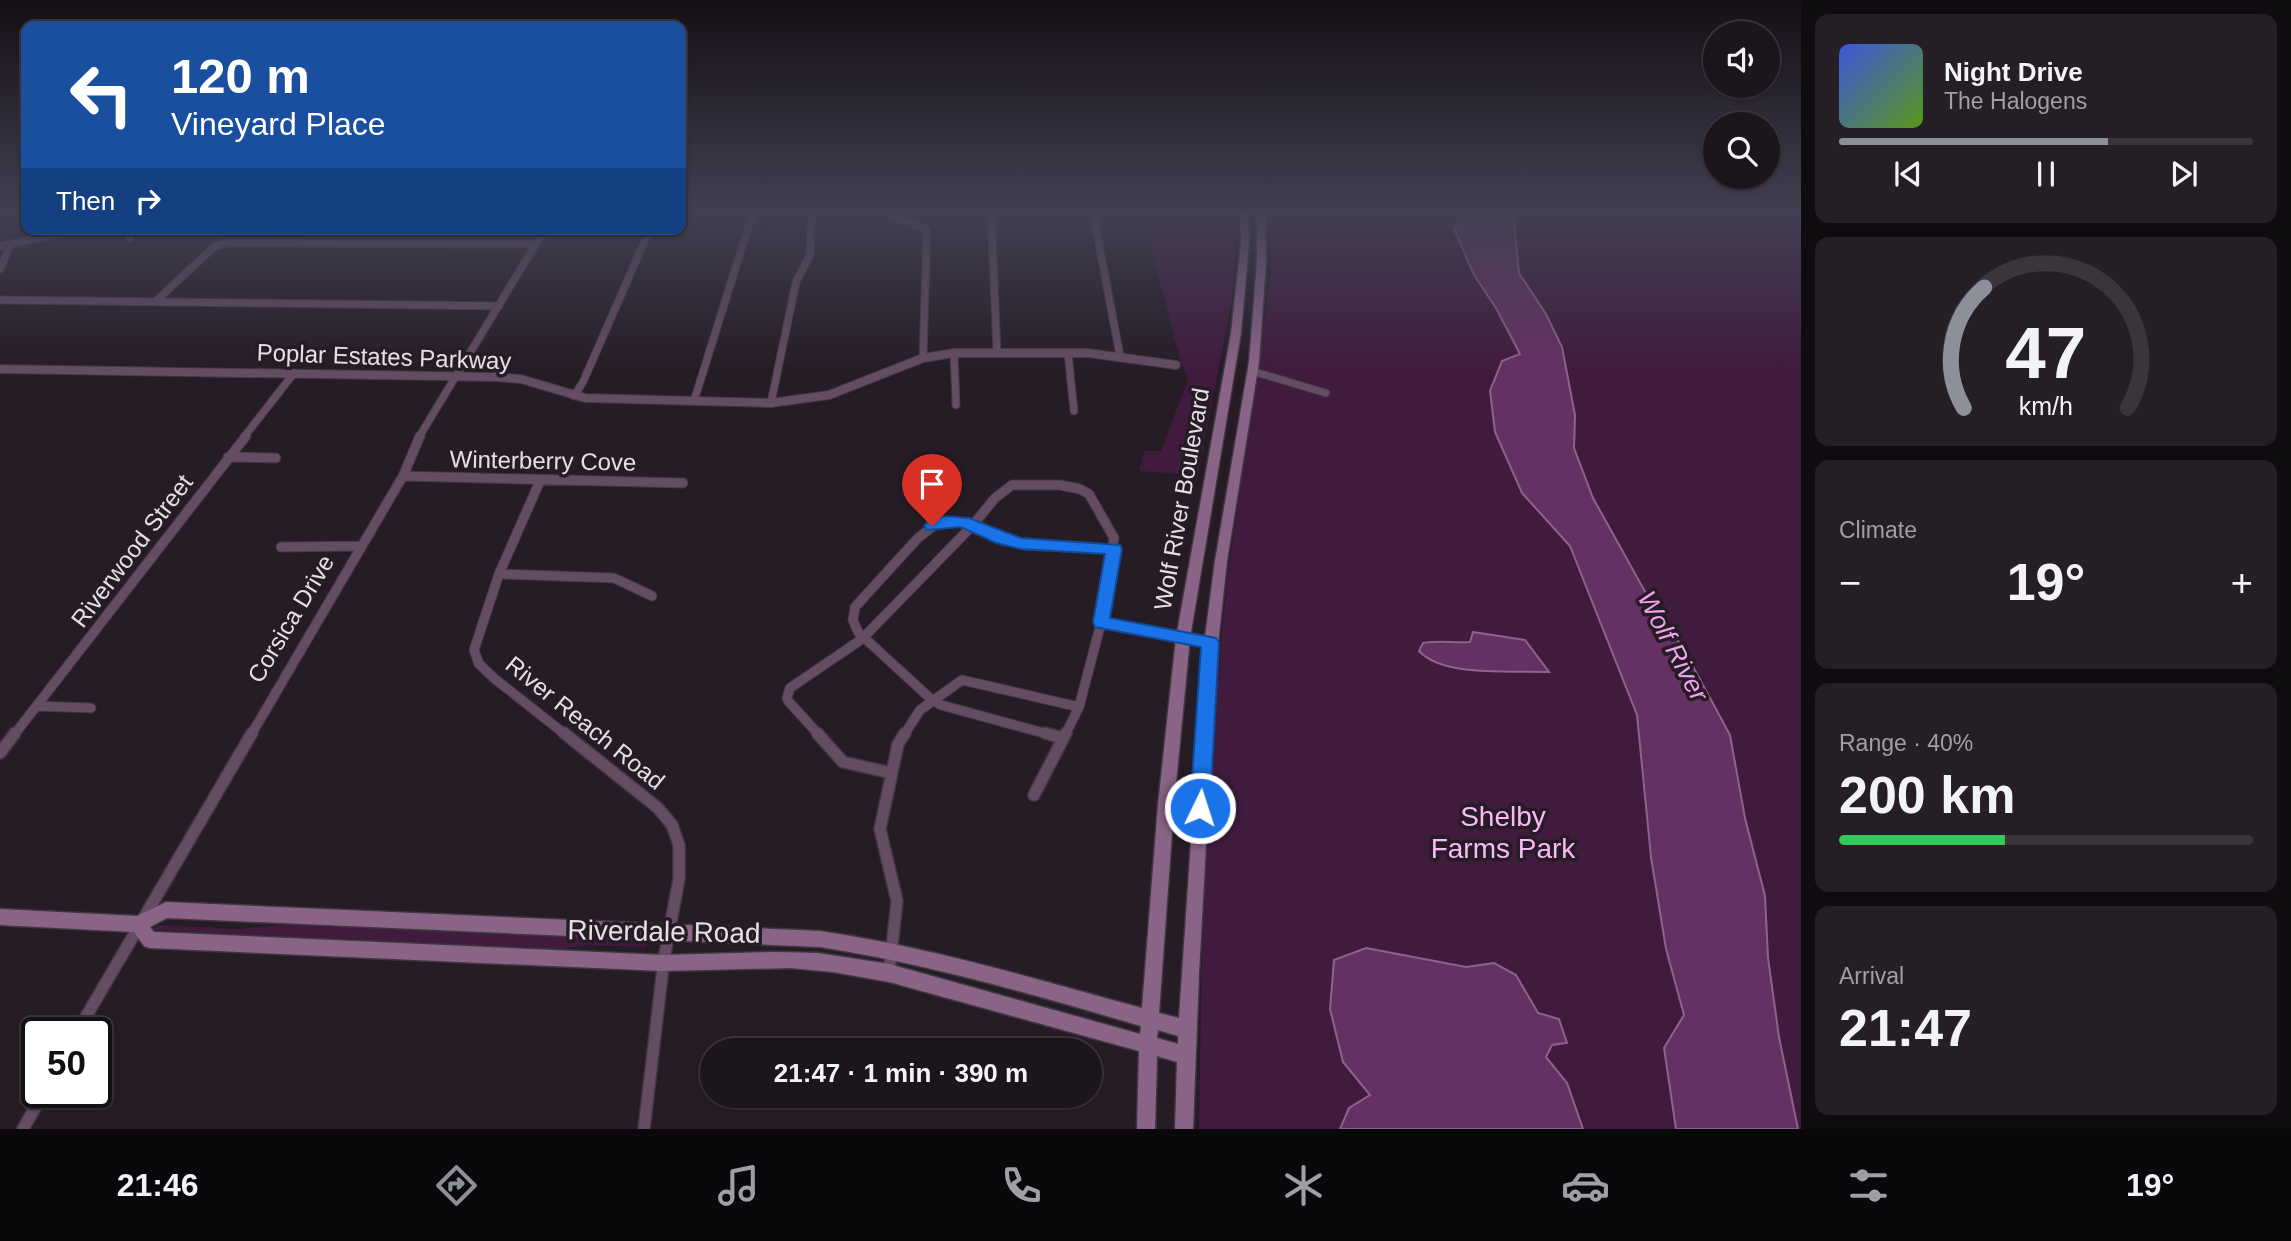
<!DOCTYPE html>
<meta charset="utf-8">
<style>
body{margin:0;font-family:Arial,sans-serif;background:#251e25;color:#f1f3f6;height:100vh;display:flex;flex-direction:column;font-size:26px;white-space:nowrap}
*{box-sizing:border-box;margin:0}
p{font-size:23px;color:#a09fa3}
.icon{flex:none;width:38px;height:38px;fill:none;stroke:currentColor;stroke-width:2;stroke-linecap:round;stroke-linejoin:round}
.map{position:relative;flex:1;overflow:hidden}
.sheet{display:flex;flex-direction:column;gap:14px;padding:14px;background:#0f0c0f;width:490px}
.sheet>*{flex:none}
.top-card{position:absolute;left:21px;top:21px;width:665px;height:214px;border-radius:14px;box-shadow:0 2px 5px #0004,0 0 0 2px #3a343b;background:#1a4fa0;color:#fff;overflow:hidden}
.tools{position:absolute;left:1703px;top:21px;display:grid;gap:14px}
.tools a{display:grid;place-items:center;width:77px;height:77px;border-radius:50%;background:#1c151c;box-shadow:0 2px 5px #0004,0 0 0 2px #3a343b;font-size:35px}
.speed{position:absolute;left:21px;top:1017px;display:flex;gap:14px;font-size:35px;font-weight:700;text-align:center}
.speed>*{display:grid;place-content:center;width:91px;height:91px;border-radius:50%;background:#1c151c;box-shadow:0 2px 5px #0004,0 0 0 2px #3a343b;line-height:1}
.speed .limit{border:4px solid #111;border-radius:10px;background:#fff;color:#111}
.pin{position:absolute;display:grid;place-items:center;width:60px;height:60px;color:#fff;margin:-72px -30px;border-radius:50% 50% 50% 0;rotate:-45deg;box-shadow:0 0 7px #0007}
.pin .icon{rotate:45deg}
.me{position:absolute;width:77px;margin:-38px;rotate:4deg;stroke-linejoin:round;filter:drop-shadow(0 0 5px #0008)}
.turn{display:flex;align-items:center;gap:24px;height:147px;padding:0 35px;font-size:32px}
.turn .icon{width:91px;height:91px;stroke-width:2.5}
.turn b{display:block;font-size:49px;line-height:60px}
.then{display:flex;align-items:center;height:66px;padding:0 35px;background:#0003;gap:14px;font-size:26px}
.big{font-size:52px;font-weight:700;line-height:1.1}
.sheet .widget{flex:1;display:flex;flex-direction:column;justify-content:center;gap:10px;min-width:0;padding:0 24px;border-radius:14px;background:#251e25}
.sheet .dial{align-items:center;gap:0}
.dial svg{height:182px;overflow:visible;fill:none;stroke:#3a343b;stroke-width:7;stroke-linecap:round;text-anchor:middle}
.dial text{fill:#f1f3f6;stroke:none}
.song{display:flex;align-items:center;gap:21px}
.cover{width:84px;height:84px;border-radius:10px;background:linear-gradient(135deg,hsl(230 70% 55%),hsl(90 70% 35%))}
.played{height:7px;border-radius:4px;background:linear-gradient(90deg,#8c9099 65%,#3a343b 65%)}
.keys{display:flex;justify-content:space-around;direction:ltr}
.heat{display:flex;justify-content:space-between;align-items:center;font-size:38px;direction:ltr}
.charge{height:10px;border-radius:5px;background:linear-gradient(90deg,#34c759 40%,#3a343b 0)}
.trip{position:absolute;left:700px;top:1038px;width:402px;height:70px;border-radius:35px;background:#1c151c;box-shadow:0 2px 5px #0004,0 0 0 2px #3a343b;font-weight:700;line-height:70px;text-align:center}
.tabs{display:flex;height:112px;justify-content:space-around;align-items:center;background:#0b080b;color:#a09fa3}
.tabs .icon{width:49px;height:49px}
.tabs .selected{color:#8c9099}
.tabs b{font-size:32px;color:#f1f3f6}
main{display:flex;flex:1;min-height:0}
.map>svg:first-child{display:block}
</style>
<main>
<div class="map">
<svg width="1801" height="1129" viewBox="0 0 1801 1129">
<rect width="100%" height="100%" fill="#261c26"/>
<path fill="#401b3e" d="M1142 212H1237L1232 299 1198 475 1139 471 1144 451H1161L1188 380 1181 362Z
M1269 212H1801V1129H1199L1203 887 1210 759 1227 580 1271 274Z
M290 924 647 939 650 942 645 947 588 945 554 950 152 930 158 925 239 929Z"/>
<path fill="#653063" stroke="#8c648a" stroke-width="2" d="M1470 212H1516L1514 220 1519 273 1546 314 1562 347 1575 415 1574 448 1593 498 1658 615 1682 646 1730 735 1745 818 1765 896 1768 958 1779 1037 1798 1129H1676L1664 1048 1684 1015 1666 949 1651 857 1637 715 1570 546 1522 493 1495 432 1490 391 1502 361 1520 354 1496 308 1474 275 1454 229 1463 215Z
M1473 632 1525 640 1549 672C1513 670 1444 678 1419 651L1423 643C1439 640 1453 643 1470 642Z
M1366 948 1466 967 1494 963 1516 975 1538 1013 1559 1019 1567 1043 1552 1045 1546 1057 1567 1083 1583 1129H1340L1349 1108 1370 1095 1343 1062 1330 1009 1334 960Z"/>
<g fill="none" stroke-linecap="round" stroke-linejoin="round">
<g stroke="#413741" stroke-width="9">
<path id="minor-far2" d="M883 212 927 230 923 358
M991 212 997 352
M1093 212 1120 356
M130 229V238
M0 246 82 229
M0 269 10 245
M0 300 499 306
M156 301 215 246 227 243 536 244
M954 353 956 405
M1068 353 1074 411
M1252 371 1326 393
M574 396 583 382 650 229
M694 401 753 212
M771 403 796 282 810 255 811 212
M244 437 294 373
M419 437 545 229"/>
</g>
<g stroke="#413741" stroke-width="11">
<path id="minor-far1" d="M228 457 276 458
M403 476 683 483
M540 481 499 574 474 650 479 664 495 679 566 735
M281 547 361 546
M499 574 614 578 652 596
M1101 623 1210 642
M37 706 91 708
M14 735 246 436
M251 735 403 476 420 436
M819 735 789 702 787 698 790 688 862 639 973 525 995 498 1012 485H1060L1080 489 1089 494 1114 538 1101 623 1079 707 1065 735
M904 735 920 710 962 680 1079 707
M1051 735 941 705 932 700 858 632 853 620 855 607 918 538 935 525 946 522 965 523 1002 539 1024 545 1114 549"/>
</g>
<g stroke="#413741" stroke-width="14">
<path id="minor" d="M564 733 658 808 672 825 679 845V879L664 959 644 1129
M817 733 843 762 891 773
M1045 733 1062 738
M0 753 15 733
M1034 795 1066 733
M889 973 897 901 880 829 898 744 905 733
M77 1032 252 733
M23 1129 44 1092"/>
</g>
<g stroke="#413741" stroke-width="10">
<path id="tertiary" d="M0 369 496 377 521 379 585 398 771 403 829 395 923 358 954 353H1088L1176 365"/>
</g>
<g stroke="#413741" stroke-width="3">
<path id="secondary" d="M1240 212H1248L1249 244 1241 333 1190 638 1174 805 1159 1013 1179 1018 1205 637 1215 561 1249 362 1257 262V212H1265L1266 262 1259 362 1227 561 1216 662 1199 973 1193 1129H1175L1177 1062 1157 1056 1155 1129H1137L1139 1051 889 982 833 972 790 968 663 971 150 948 144 946 134 932 0 925V909L137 916 166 902 820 931C930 947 1035 979 1142 1008L1158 805 1176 638 1231 333 1241 244ZM167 918 820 947C929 964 1035 995 1141 1026L1140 1034 889 964 818 953 776 952 663 955 154 932 150 927ZM1158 1030 1178 1036V1044L1157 1038Z"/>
</g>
<use href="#minor-far2" stroke="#644c62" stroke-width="7"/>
<use href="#minor-far1" stroke="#644c62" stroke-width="9"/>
<use href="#minor" stroke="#644c62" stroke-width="11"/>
<use href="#tertiary" stroke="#644c62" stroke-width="8"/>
<use href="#secondary" fill="#8a6487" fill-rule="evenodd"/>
</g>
<linearGradient id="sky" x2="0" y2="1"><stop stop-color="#150f15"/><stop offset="0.57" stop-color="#414052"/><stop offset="1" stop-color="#414052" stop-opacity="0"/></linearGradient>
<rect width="1801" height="370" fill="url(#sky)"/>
<path fill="#1a73e8" stroke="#114b97" stroke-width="2" d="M944 516 969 518 1021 538 1120 545 1122 549 1110 618 1216 638 1219 642 1210 808 1207 814 1200 817 1193 814 1190 808 1201 647 1095 627 1093 622 1105 554 1021 549 996 543 961 527 927 530 924 526 927 522Z"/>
<g text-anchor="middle" stroke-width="7" stroke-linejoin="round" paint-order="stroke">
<g font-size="24" fill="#e6dfe6" stroke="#261c26">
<text transform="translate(384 357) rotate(2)" y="8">Poplar Estates Parkway</text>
<text transform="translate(543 461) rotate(1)" y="8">Winterberry Cove</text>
<text transform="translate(1182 499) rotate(-80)" y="8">Wolf River Boulevard</text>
<text transform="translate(132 551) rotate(-53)" y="8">Riverwood Street</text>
<text transform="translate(291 619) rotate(-59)" y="8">Corsica Drive</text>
<text transform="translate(585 723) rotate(39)" y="8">River Reach Road</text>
</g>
<g font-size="26" font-style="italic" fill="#f2a2ed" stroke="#261c26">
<text transform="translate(1673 646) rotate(62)" y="9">Wolf River</text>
</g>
<g font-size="28" fill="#fab9f5" stroke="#261c26">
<text x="1503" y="826">Shelby<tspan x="1503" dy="32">Farms Park</tspan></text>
</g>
<g font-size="28" fill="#e6dfe6" stroke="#261c26">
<text transform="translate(664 931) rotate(1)" y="10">Riverdale Road</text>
</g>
</g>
</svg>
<div class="tools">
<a><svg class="icon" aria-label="sound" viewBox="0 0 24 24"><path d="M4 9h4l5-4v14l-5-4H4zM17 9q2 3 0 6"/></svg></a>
<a><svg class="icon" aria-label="search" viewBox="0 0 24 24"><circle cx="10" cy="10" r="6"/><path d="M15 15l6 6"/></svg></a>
</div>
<div class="speed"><div class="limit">50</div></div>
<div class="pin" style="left:932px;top:526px;background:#d93025"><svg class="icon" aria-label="arrive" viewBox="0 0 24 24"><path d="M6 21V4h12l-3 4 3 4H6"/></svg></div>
<svg class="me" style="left:1200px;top:808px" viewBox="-20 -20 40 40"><circle r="17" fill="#1a73e8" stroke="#fff" stroke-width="3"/><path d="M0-11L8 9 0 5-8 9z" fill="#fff"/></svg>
<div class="trip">21:47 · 1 min · 390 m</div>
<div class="top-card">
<div class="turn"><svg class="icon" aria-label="left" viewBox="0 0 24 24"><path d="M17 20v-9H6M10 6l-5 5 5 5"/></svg><div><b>120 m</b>Vineyard Place</div></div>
<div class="then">Then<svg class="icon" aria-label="right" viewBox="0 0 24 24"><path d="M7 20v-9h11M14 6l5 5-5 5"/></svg></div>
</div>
</div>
<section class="sheet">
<div class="widget">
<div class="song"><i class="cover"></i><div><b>Night Drive</b><p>The Halogens</p></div></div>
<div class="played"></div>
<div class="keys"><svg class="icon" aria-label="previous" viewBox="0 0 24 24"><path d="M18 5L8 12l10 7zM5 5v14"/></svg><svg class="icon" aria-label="pause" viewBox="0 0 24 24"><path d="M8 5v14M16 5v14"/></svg><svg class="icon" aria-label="next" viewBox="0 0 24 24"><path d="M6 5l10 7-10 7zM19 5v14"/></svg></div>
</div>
<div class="widget dial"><svg viewBox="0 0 100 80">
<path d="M14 69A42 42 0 1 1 86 69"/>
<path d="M14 69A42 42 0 0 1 23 16" stroke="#8c9099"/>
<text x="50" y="56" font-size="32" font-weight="700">47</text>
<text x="50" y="72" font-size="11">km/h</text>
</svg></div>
<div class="widget"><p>Climate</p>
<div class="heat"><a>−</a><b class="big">19°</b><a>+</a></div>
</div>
<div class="widget"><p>Range · 40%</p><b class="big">200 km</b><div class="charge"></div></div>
<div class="widget"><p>Arrival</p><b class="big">21:47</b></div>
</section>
</main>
<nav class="tabs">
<b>21:46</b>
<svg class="icon selected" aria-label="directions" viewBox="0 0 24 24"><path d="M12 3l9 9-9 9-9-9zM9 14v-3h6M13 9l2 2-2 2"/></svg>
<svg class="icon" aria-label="music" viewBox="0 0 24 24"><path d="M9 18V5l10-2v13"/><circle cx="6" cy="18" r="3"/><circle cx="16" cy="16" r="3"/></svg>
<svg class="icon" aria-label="phone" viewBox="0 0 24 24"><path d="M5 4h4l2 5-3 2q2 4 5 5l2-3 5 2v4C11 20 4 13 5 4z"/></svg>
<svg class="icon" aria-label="climate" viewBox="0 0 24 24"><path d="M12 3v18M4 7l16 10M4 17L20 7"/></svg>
<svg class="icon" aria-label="car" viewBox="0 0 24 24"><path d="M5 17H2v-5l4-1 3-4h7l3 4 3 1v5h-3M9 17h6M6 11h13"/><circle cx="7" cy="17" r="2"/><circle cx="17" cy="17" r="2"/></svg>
<svg class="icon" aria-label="filters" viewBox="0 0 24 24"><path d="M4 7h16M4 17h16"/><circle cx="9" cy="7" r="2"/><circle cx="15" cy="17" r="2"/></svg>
<b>19°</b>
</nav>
